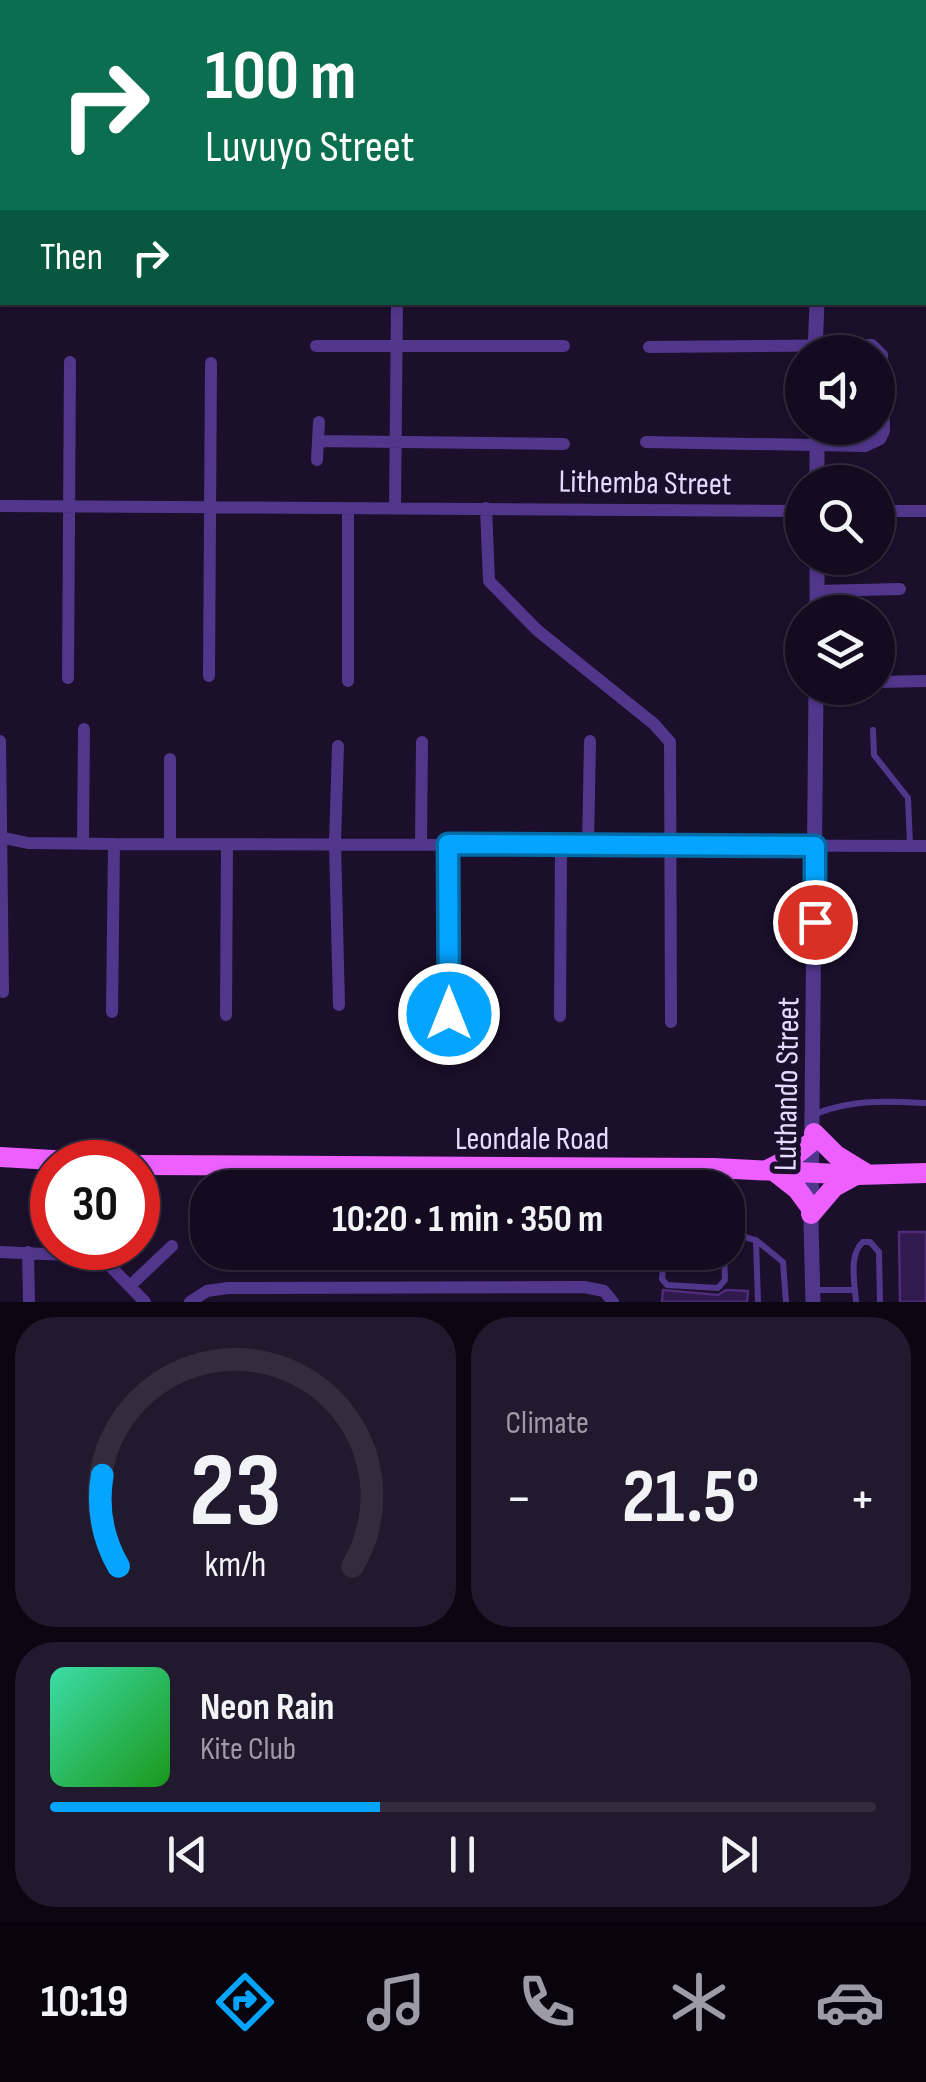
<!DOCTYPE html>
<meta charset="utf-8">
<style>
body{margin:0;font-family:"Sofia Sans Condensed",sans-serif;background:#21192d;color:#f1f3f6;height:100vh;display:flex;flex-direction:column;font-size:38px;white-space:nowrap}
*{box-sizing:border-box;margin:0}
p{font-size:32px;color:#9d9ba5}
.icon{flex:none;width:55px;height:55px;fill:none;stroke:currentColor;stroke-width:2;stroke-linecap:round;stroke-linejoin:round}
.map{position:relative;height:1302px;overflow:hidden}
.sheet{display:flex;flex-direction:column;gap:15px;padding:15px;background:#0b0612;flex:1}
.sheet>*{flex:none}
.hud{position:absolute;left:0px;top:0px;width:928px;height:305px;box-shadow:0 2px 8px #0004,0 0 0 2px #332b3e;background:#0b6e4f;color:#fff;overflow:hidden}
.tools{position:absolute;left:785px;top:335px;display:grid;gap:20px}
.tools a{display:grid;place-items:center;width:110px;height:110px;border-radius:50%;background:#140b20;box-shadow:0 2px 8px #0004,0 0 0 2px #332b3e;font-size:50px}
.speed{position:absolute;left:30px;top:1140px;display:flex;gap:20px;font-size:50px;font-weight:700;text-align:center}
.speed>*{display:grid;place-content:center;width:130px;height:130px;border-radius:50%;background:#140b20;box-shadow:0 2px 8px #0004,0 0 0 2px #332b3e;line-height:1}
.speed .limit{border:15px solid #d22;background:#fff;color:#111}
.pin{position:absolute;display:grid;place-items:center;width:85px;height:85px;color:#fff;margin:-42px;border:5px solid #fff;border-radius:50%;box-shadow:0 2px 10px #0007}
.me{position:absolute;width:110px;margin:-55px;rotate:0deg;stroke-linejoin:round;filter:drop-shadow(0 0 8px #0008)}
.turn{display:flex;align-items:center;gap:35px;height:210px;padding:0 40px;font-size:45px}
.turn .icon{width:130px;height:130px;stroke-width:2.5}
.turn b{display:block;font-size:70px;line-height:85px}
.then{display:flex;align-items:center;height:95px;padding:0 40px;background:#0003;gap:20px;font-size:38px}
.big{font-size:75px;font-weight:700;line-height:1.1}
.sheet .widget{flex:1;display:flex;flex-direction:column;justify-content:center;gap:15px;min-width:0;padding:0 35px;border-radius:40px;background:#21192d}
.sheet .dial{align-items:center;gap:0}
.dial svg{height:260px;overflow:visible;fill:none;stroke:#332b3e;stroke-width:7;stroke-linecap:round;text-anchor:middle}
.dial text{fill:#f1f3f6;stroke:none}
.song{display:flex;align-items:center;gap:30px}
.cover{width:120px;height:120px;border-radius:15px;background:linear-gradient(135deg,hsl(160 70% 55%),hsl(120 70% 35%))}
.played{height:10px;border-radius:5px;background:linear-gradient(90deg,#05a5ff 40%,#332b3e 40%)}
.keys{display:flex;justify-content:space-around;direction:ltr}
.heat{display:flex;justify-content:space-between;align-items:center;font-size:55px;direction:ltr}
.sheet .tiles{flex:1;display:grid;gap:15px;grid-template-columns:1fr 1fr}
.widget:last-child{grid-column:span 2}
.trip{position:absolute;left:190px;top:1170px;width:555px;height:100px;border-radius:40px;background:#140b20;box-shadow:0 2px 8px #0004,0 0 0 2px #332b3e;font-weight:700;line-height:100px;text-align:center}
.tabs{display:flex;height:160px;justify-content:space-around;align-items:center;background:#08040d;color:#9d9ba5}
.tabs .icon{width:70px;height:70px}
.tabs .current{color:#05a5ff}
.tabs b{font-size:45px;color:#f1f3f6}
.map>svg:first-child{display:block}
</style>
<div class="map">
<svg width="926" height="1302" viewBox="0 0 926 1302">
<rect width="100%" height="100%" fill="#1b0f2b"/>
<path fill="#311a4d" stroke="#4f2b7a" stroke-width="2.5" d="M899 1232H926V1302H900Z
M663 1290 718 1295 726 1290 748 1291 747 1302H662Z"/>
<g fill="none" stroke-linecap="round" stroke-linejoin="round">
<path stroke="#51378c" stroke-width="6" d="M873 730 874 755 908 798 910 845
M815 1114C852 1099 886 1101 926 1103
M728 1232 755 1240
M664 1252 662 1279 667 1285 718 1288 725 1280 724 1252
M812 1290H855
M758 1302 756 1240 783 1262 786 1302
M856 1302C855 1283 848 1255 863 1242H870L879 1252 880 1302"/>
<path stroke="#51378c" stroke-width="12" d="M562 0 569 2
M398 2V0
M923 2V0
M925 56 926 58
M0 76H2
M0 277H2
M316 346H564
M318 441 564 444
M646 442 865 446 880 439 884 431 882 355 872 345 649 347
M317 460 319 422
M0 506 802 511
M395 508 397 302
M486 508 489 581 537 630 654 724 670 742 671 1022
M878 511H926
M817 591 900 589
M209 676 211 363
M68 678 70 362
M348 681V509
M878 682 926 681
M0 741 3 992
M338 746 335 843 339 1005
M0 837 28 843 114 844 926 846
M83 843 84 729
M170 844V759
M421 844 422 742
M448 844 449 1014
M588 845 590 741
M112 1012 114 844
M226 1015 227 845
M560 1016 561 846
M0 1252 90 1256 109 1265 145 1302
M28 1252 29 1302
M130 1286 172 1246
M190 1302 207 1291 228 1288 584 1287 604 1291 613 1302"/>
<path stroke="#51378c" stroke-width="15" d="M818 0V2
M815 352 817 302
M817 428V482
M817 612V558
M813 1302 811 1223 816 688"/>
<path stroke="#ed60ff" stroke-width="20" d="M814 1133 836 1155 867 1174
M0 1157 88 1162
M138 1165 714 1168 858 1175 926 1173
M769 1169 793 1157 814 1140
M774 1171 797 1189 811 1208
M811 1214 834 1187 856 1175"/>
</g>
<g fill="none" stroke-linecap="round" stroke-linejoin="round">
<g stroke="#036ba6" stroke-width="25">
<path id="route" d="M449 1014 448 844 815 846V922"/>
</g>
<use href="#route" stroke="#05a5ff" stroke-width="18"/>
</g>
<g text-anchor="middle" stroke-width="10" stroke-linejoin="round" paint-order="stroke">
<g font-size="32" fill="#e7d9ff" stroke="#1b0f2b">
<text transform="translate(645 482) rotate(1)" y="11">Lithemba Street</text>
<text transform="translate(786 1084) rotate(-89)" y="11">Luthando Street</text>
<text x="532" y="1149">Leondale Road</text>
</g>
</g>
</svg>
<div class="tools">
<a><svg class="icon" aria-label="sound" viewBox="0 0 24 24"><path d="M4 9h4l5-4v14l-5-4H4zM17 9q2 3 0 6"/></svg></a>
<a><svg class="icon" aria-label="search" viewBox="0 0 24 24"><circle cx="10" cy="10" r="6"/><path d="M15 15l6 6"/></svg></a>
<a><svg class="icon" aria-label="layers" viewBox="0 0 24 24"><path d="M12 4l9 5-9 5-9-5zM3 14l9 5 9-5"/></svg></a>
</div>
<div class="speed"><div class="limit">30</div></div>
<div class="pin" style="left:815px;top:922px;background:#d93025"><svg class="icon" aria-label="arrive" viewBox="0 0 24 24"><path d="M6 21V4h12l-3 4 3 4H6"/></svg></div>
<svg class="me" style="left:449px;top:1014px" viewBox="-20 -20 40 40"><circle r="17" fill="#05a5ff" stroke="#fff" stroke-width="3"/><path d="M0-11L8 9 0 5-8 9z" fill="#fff"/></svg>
<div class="trip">10:20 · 1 min · 350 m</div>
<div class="hud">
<div class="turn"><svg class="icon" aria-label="right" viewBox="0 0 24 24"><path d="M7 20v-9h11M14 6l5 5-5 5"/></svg><div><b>100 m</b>Luvuyo Street</div></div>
<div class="then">Then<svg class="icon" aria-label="right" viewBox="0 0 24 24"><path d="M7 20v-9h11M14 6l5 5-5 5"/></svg></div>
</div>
</div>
<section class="sheet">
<div class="tiles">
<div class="widget dial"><svg viewBox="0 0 100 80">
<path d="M14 69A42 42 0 1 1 86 69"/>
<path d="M14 69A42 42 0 0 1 9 41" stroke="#05a5ff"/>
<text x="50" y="56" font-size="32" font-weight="700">23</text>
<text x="50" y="72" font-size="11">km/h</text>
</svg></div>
<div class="widget"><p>Climate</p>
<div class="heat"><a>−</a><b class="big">21.5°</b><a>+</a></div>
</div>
<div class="widget">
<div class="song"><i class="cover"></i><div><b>Neon Rain</b><p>Kite Club</p></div></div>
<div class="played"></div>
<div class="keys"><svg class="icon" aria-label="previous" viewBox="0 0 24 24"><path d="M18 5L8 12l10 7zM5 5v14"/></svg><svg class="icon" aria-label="pause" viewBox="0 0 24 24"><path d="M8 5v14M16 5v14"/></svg><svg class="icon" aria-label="next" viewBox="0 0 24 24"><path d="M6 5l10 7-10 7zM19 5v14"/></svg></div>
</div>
</div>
</section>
<nav class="tabs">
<b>10:19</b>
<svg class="icon current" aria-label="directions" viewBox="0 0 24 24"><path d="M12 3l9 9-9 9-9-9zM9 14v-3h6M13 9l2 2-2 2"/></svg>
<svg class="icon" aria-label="music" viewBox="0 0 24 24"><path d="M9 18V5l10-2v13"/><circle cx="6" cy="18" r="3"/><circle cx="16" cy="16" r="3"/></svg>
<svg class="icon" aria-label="phone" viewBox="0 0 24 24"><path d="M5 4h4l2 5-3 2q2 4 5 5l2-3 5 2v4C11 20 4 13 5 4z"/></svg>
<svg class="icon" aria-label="climate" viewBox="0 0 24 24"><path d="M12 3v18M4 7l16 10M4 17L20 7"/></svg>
<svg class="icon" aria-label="car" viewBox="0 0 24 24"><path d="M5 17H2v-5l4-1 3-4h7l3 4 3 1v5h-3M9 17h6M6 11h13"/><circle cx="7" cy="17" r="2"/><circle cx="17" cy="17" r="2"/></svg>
</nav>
